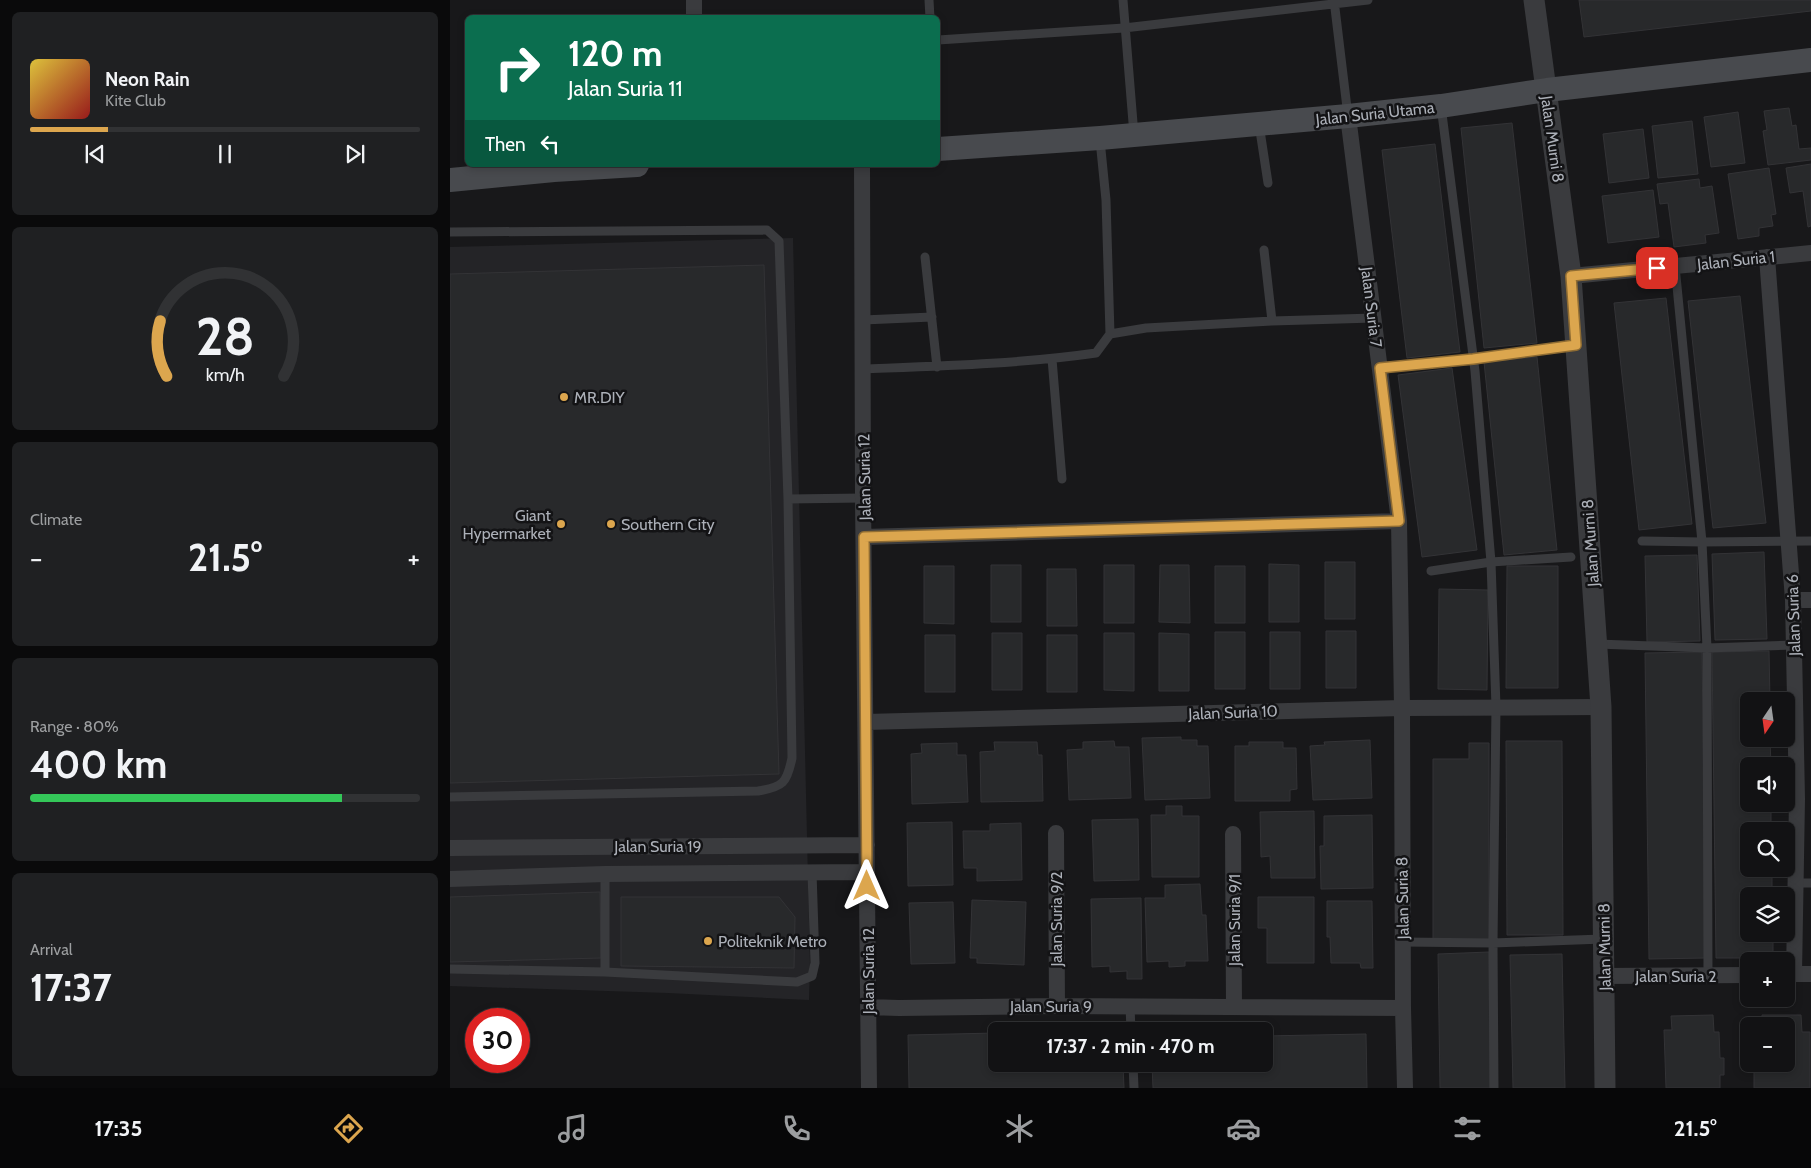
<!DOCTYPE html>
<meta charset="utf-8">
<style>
body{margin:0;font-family:Cabin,sans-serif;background:#1f2022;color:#f1f3f6;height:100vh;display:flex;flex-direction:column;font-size:19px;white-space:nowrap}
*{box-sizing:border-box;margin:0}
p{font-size:16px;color:#9c9ea0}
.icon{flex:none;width:28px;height:28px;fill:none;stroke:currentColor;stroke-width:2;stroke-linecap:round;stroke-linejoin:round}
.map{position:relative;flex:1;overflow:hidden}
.details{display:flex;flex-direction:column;gap:12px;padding:12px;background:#0a0a0b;width:450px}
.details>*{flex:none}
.hud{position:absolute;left:15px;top:15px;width:475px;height:152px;border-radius:8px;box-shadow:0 2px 8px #0003,0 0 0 1px #313234;background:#0b6e4f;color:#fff;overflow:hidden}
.needle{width:32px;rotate:193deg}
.controls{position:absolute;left:1290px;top:692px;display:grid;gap:10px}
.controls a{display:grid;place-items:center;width:55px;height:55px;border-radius:8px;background:#121214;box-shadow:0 2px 8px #0003,0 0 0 1px #313234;font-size:25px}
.speed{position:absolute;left:15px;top:1008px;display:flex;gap:10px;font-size:25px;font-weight:700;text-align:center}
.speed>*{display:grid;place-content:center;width:65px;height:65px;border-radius:50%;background:#121214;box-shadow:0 2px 8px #0003,0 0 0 1px #313234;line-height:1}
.speed .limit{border:8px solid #d22;background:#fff;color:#111}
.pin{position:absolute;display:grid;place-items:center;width:42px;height:42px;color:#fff;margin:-21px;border-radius:10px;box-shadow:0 2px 8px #0006}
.me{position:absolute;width:55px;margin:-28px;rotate:0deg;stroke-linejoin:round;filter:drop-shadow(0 0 4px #0008)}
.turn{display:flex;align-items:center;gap:18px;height:105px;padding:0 20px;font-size:22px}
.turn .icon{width:65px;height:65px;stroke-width:2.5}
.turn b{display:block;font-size:35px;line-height:42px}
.then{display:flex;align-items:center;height:48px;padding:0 20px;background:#0003;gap:10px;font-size:19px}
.big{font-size:38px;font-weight:700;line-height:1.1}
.details .card{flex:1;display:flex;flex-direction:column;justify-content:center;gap:8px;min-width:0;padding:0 18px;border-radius:8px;background:#1f2022}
.details .dial{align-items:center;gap:0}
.dial svg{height:130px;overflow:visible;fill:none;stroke:#313234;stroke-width:7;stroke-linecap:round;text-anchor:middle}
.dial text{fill:#f1f3f6;stroke:none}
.song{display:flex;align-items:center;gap:15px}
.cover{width:60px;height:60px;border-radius:8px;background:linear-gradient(135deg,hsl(50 70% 55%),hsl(0 70% 35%))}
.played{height:5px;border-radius:2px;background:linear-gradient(90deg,#dca64e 20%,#313234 20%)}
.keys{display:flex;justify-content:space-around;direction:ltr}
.heat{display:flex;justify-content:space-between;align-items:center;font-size:28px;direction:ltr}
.charge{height:8px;border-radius:4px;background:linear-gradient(90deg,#34c759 80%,#313234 0)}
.trip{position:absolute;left:538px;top:1022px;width:285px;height:50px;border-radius:8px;background:#121214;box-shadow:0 2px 8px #0003,0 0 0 1px #313234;font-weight:700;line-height:50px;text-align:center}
.dock{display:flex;height:80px;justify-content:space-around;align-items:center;background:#070708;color:#9c9ea0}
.dock .icon{width:35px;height:35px}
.dock .selected{color:#dca64e}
.dock b{font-size:22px;color:#f1f3f6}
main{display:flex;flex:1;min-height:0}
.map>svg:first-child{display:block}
</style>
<main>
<section class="details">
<div class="card">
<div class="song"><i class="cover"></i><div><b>Neon Rain</b><p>Kite Club</p></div></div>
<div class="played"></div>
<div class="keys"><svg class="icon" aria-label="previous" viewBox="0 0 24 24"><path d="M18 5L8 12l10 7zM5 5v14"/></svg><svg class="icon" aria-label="pause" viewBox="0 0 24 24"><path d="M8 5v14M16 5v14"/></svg><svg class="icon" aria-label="next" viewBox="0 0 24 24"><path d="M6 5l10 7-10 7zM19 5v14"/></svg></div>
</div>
<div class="card dial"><svg viewBox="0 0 100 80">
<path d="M14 69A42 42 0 1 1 86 69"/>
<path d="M14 69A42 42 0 0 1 10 35" stroke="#dca64e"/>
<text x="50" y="56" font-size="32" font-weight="700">28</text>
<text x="50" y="72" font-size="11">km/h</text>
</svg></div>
<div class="card"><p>Climate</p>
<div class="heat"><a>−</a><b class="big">21.5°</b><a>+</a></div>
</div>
<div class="card"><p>Range · 80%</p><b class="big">400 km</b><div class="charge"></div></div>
<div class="card"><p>Arrival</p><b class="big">17:37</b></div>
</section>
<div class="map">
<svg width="1361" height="1088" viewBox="0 0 1361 1088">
<rect width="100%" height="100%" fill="#18181a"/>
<path fill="#242427" d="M343 238 360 965 359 1000 218 993 0 986V247Z"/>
<path fill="#28292b" stroke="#333336" d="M1129 0H1361V11L1134 37Z
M1339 108 1342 126 1346 125 1349 149 1361 148V160L1318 165 1313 131 1317 130 1314 111Z
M1288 112 1295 163 1261 167 1254 117Z
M1242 121 1248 174 1208 178 1202 126Z
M1062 123 1087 343 1034 348 1011 128Z
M1193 129 1199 178 1159 183 1153 134Z
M985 144 1010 352 957 358 932 150Z
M1361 164V226L1358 227 1353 191 1340 193 1336 168Z
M1319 168 1326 214 1321 215 1323 226 1309 228V236L1288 239 1278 174Z
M1249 179 1250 188 1262 186 1269 233 1255 235 1256 243 1224 247 1218 203 1210 204 1207 184Z
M1203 190 1209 237 1158 243 1152 196Z
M314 265 329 774 0 783V274Z
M1290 296 1316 523 1263 528 1238 301Z
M1216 298 1242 524 1189 530 1164 303Z
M1087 357 1107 550 1054 555 1034 362Z
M1002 368 1027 550 972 557 948 375Z
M1314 552 1317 639 1265 640 1262 554Z
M1247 555 1250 641 1197 642 1195 556Z
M875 562H905V619H875Z
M819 564 849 565V622H819Z
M541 565H571V622H541Z
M654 565H684V623H654Z
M710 565H739L740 623 709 622Z
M474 566H504V624L474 623Z
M765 566H795V623H765Z
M1057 566H1108V688H1056Z
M597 569H626L627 626H597Z
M989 589 1038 590 1037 690 988 689Z
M876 631H906V688H876Z
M765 632H795V689H765Z
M820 632H850V689H820Z
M542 633H572V690H542Z
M654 633H684V691L654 690Z
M709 633 739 634V691H709Z
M475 635H505V692H475Z
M597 635H627V692H597Z
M1319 651 1320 701H1299V739H1320L1321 766H1299V804H1321V831H1299V869H1322V896H1299V934H1323V958H1266L1262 652Z
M1252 652 1256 958 1199 959 1195 653Z
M731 737V740H747V746H758L760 798 695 800 692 738Z
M920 740 922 798 863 800 860 746 875 745 874 742Z
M664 741 665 747H679L681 798 619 800 617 750 633 749V742Z
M1056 741H1112L1113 935H1057Z
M544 742H587L588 755H592L593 801 531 802 530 752 545 751Z
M799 742H833V748H846L847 789 840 790V801H785V746H799Z
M507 743V755H516L518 802 462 804 461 754 472 753 471 744Z
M1019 743H1039V941H983V759H1019Z
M716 806H732V816H749V877H702L701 815H716Z
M864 811 865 878H821L820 856 811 857 810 812Z
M922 815 923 888 871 889 870 846H874V816Z
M688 819 689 880 644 881 642 820Z
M502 822 503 885 458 886 457 823Z
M571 823 572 880 527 881V868H514L513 831H540V824Z
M750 884 752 915H756L758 961H735V966L719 967V961L697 962 695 898H715V885Z
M150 892 151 958 0 962V897Z
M171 897H329L345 917 344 968 171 966Z
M808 897H864V963H817V928H808Z
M691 898 692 979H677V971L660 972V966L642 967 641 899Z
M522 900 576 902 574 965 527 963V958H520Z
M877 901H922L923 968H911L910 963H881L880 937H877Z
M503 902 505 963 461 964 459 903Z
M1039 952 1040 1088H990L988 954Z
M1112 954 1115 1088H1063L1060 955Z
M1263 1015 1264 1032H1269L1270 1058H1274V1075H1270V1088H1216L1214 1030H1222L1221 1016Z
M1312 1015H1351L1352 1032H1360V1088H1304V1064H1336V1026H1312Z
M546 1033V1064H673L674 1088H459L458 1035Z
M916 1034 917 1088H703L702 1064H814V1036Z"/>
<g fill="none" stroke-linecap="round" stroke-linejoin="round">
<path stroke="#3a3b3e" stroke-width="9" d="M479 0 480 18
M673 0 684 135
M884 0 898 116
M488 40 674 28 918 0
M991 106 1025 371 1041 562 1046 707 1043 943 1044 1088
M809 124 818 183
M650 140 656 200 660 334
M0 232 317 230 329 241 338 499 342 758C337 783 333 787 308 791L0 797
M814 250 822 321
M475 257 487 367
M1225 266 1252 542 1257 648 1258 976
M413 320 482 317
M602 359 612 479
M930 368 1023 359 1125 345
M413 369C491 366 569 364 646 353L660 334 696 328 822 321 924 318
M338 499 413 498
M1192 541 1252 542 1361 541
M981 571 1041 562 1121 557
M1147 644 1257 648 1344 645
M155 874V972
M1345 883H1361
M953 942 1043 943 1153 939
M0 969 155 972 347 982 362 976 365 963 362 872
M680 1006 681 1031
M683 1064 684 1088"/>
<path stroke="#3a3b3e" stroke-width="16" d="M244 0V18
M898 116 949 521 952 708 953 1008 955 1088
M412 165 413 498 419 1088
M1317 257 1343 600 1347 799 1344 974
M1121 276 1361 253
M414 537 949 521
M1343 600H1361
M416 722 952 708 1151 707
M606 833 607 1006
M783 834 784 1007
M0 848 417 845
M0 879 155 874 417 872
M1336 974H1361
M1154 976 1299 975
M418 1007 449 1008 607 1006 953 1008"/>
<path stroke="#3a3b3e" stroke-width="21" d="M1084 0 1121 276 1151 707 1155 1088"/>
<path stroke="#484a4e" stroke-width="24" d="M488 149 650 138 898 116 991 106 1097 90 1361 60
M0 180 104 170 187 165"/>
</g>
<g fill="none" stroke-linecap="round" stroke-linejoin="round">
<g stroke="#8f6c33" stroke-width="12">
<path id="route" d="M417 886 414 537 949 521 930 368 1023 359 1126 345 1121 276 1207 268"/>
</g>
<use href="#route" stroke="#dca64e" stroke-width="9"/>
</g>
<g fill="#dca64e" stroke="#131315" stroke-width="2">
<circle cx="114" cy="397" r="5"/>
<circle cx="111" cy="524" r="5"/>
<circle cx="161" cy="524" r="5"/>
<circle cx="258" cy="941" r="5"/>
</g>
<g text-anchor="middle" stroke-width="5" stroke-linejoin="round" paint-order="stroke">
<g font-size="16" fill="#acb0b8" stroke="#131315">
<text transform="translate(925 113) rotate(-6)" y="6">Jalan Suria Utama</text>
<text transform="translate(1103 139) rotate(82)" y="6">Jalan Murni 8</text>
<text transform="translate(1286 260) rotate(-6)" y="6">Jalan Suria 1</text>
<text transform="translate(922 307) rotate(83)" y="6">Jalan Suria 7</text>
<text transform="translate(414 477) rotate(-91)" y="6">Jalan Suria 12</text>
<text transform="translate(1140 543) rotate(-94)" y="6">Jalan Murni 8</text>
<text transform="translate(1343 615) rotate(-92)" y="6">Jalan Suria 6</text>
<text transform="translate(783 712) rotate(-2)" y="6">Jalan Suria 10</text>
<text x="208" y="852">Jalan Suria 19</text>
<text transform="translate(952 898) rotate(-91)" y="6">Jalan Suria 8</text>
<text transform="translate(606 919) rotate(-90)" y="6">Jalan Suria 9/2</text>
<text transform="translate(784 920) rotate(-90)" y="6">Jalan Suria 9/1</text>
<text transform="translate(1154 947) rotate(-91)" y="6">Jalan Murni 8</text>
<text transform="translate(418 971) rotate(-90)" y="6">Jalan Suria 12</text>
<text x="1226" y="982">Jalan Suria 2</text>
<text x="601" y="1012">Jalan Suria 9</text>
</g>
<g font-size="16" fill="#acb0b8" stroke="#131315" text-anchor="start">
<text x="124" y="403">MR.DIY</text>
<text x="101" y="521" text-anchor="end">Giant<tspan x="101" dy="18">Hypermarket</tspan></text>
<text x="171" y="530">Southern City</text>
<text x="268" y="947">Politeknik Metro</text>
</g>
</g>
</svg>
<div class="controls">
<a><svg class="needle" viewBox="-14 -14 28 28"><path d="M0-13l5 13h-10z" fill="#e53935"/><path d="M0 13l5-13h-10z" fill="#9c9ea0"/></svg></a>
<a><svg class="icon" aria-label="sound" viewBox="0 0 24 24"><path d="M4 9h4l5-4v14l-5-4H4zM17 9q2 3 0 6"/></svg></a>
<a><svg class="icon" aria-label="search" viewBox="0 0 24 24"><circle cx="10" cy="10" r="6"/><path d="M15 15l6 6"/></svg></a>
<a><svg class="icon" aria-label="layers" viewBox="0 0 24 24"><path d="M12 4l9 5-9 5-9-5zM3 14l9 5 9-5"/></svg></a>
<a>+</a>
<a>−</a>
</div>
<div class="speed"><div class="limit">30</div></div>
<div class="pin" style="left:1207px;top:268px;background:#d93025"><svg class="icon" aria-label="arrive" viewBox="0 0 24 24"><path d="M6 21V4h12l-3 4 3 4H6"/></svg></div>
<svg class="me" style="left:417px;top:886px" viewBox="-20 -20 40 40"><path d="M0-17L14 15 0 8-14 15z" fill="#dca64e" stroke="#fff" stroke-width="4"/></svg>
<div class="trip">17:37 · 2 min · 470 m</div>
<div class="hud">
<div class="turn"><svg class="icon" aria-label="right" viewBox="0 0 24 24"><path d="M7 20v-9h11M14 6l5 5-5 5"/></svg><div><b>120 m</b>Jalan Suria 11</div></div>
<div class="then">Then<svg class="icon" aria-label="left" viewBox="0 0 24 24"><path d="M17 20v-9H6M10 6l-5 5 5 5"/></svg></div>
</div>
</div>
</main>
<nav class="dock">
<b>17:35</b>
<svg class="icon selected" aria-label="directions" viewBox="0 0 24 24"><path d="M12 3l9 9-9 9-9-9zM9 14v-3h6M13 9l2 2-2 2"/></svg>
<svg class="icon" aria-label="music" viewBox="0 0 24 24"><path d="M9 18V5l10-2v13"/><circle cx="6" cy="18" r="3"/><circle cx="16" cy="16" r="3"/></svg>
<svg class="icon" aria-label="phone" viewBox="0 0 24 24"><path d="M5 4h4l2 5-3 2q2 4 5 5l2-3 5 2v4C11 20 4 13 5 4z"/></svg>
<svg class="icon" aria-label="climate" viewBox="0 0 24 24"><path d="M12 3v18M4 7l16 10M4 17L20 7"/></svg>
<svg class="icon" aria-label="car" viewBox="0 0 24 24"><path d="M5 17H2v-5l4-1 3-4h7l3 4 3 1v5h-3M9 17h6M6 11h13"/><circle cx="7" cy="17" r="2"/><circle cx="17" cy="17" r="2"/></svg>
<svg class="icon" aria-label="filters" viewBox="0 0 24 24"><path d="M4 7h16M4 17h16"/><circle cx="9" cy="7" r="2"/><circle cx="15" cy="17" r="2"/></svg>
<b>21.5°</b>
</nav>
